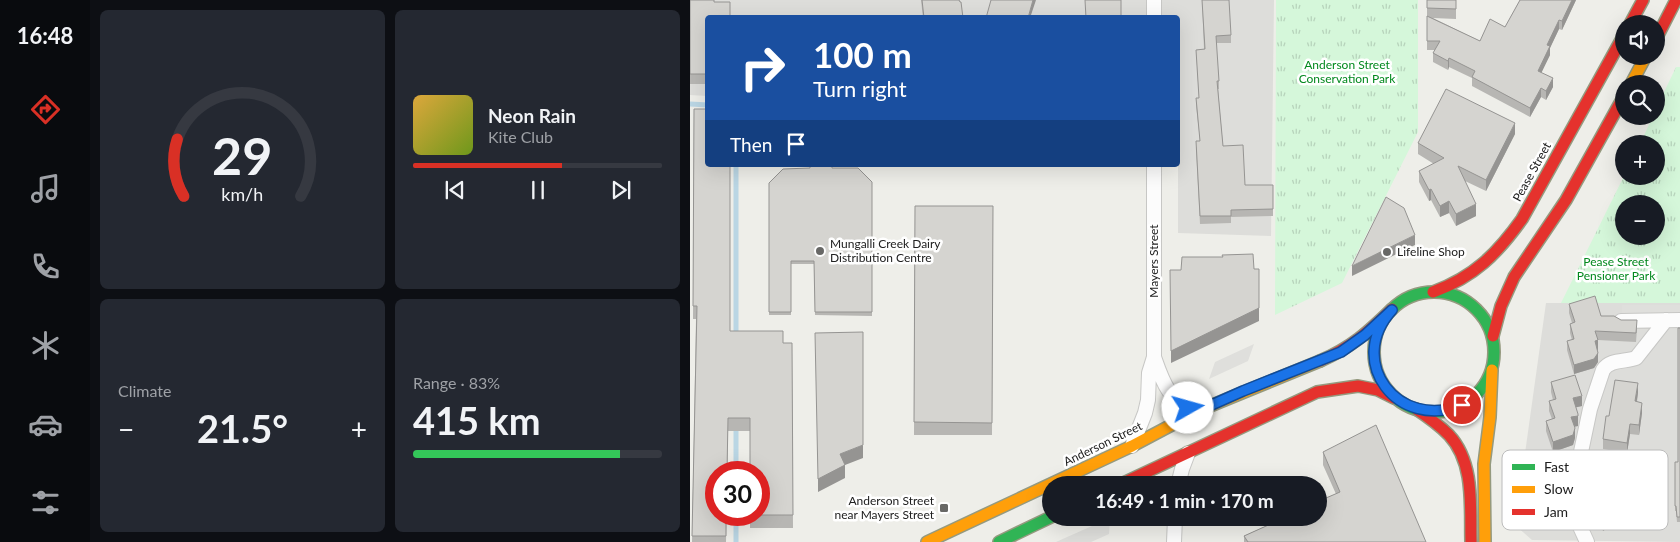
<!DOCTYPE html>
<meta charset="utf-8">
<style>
body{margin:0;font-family:Lato,sans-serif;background:#242831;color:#f1f3f6;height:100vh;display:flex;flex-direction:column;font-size:19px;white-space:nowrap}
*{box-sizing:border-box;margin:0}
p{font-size:16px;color:#9ea1a6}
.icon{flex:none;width:28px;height:28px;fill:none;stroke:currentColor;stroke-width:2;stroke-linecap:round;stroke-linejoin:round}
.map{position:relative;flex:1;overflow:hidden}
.details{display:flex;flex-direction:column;gap:10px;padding:10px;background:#0d0f14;width:600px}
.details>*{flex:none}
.banner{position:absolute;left:15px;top:15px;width:475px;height:152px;border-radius:5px;box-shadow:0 5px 20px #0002;background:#1a4fa0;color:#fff;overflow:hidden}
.controls{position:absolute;left:925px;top:15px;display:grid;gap:10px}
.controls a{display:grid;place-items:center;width:50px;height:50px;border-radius:50%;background:#171b24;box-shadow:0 5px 20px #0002;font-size:25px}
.speed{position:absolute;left:15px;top:461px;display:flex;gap:10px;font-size:25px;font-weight:700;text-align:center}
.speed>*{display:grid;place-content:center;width:65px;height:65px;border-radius:50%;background:#171b24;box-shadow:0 5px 20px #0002;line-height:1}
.speed .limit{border:8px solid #d22;background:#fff;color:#111}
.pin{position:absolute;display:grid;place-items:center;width:42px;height:42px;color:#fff;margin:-21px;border:2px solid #fff;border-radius:50%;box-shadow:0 1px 5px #0007}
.me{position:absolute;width:55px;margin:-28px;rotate:83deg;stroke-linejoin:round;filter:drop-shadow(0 0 4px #0008)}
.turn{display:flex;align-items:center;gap:18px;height:105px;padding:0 25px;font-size:22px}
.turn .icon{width:65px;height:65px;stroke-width:2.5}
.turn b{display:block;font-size:35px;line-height:42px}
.then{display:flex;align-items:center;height:48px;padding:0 25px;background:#0003;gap:10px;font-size:19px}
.big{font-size:38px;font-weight:700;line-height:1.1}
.details .widget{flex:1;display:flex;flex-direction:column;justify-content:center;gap:8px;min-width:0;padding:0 18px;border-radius:8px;background:#242831}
.details .dial{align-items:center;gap:0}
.dial svg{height:130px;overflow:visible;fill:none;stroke:#363941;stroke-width:7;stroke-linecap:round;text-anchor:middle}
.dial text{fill:#f1f3f6;stroke:none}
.song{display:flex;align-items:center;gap:15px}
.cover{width:60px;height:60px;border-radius:8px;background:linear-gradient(135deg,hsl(40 70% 55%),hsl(80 70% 35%))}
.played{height:5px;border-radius:2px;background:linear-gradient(90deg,#d93025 60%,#363941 60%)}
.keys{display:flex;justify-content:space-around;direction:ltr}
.heat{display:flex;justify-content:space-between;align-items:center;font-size:28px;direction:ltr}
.charge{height:8px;border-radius:4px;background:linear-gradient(90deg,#34c759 83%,#363941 0)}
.details .tiles{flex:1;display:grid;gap:10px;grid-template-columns:repeat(2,1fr)}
.trip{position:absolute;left:352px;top:476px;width:285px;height:50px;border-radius:25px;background:#171b24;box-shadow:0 5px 20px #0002;font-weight:700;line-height:50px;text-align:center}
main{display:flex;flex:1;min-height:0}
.dock{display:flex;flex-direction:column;width:90px;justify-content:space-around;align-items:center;background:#090b0e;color:#9ea1a6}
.dock .icon{width:35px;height:35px}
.dock .active{color:#d93025}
.dock b{font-size:22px;color:#f1f3f6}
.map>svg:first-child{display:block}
</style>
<main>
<nav class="dock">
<b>16:48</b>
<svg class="icon active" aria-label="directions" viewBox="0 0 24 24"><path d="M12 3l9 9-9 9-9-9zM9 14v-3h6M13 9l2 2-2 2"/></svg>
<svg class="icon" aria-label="music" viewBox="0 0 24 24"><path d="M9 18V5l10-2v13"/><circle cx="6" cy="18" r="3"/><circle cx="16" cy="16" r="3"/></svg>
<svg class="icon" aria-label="phone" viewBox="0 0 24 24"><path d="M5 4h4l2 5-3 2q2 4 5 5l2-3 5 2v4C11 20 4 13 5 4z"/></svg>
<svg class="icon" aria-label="climate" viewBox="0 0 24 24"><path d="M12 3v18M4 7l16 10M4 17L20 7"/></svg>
<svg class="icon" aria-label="car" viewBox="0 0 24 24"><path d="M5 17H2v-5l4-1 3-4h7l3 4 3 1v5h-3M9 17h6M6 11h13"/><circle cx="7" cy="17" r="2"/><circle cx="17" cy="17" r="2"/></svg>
<svg class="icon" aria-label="filters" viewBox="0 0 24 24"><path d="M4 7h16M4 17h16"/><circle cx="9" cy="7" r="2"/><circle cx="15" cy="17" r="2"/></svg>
</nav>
<section class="details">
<div class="tiles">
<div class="widget dial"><svg viewBox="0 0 100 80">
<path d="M14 69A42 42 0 1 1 86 69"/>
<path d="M14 69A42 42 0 0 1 10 34" stroke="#d93025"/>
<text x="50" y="56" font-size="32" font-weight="700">29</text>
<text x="50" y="72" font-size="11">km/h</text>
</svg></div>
<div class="widget">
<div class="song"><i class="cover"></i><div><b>Neon Rain</b><p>Kite Club</p></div></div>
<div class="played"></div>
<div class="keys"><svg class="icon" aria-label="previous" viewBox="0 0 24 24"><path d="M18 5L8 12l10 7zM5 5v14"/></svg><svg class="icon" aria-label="pause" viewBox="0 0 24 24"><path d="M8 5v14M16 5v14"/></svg><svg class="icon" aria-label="next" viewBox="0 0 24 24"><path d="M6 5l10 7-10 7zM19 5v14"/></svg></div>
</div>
<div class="widget"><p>Climate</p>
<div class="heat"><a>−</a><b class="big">21.5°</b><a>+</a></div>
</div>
<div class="widget"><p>Range · 83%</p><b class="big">415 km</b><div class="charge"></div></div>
</div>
</section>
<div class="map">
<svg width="990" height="542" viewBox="0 0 990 542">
<defs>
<pattern id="park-tufts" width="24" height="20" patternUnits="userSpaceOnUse" patternTransform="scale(1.25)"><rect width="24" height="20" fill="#d5f7da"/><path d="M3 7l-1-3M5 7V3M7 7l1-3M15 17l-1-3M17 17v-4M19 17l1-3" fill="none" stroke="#b7d3bb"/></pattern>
</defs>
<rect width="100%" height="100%" fill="#eeeee9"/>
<path fill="#ddddda" d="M0 0H584L581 236 488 233V18H18L17 96 0 95Z
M856 303H990V542L842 540 825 525Z"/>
<path fill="url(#park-tufts)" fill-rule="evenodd" d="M586 0H728V132L652 283 585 315Z
M986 67H990V303H871L934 176H966V144H950L963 116H966V109ZM934 204H966V236H934Z"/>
<path fill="#dfdfdc" d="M932 305H990V314H932Z
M564 344 558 361 519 379 525 362Z
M420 518 419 534 401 542H366Z"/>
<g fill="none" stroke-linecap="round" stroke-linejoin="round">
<path stroke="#bad6e4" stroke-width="5" d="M0 104 18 105
M46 165V337
M46 425V472
M46 515V542"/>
<g stroke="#c7c7c5" stroke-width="16">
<path id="street" d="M464 0V18
M931 321 990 320
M464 357C473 383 479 402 508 411
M442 446 455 413 458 400 459 373 464 357V165
M488 485 492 469 498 453
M484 542 485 518
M897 542 887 520 885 509 884 485 900 409 913 370C920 359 935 362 946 358L976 320"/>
</g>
<g stroke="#959a7f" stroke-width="14">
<path id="fast" d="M684 352a60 60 0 1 1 120 0a60 60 0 1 1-120 0Z
M309 542 361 517"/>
</g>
<g stroke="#959a7f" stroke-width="14">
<path id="slow" d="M941 84 956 56
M237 542 442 446 508 411 630 361
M795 542 794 464 800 417 802 370"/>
</g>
<g stroke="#959a7f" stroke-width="14">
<path id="jam" d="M940 24 953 0
M966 39 986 0
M743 292C784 277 807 254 832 219L934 35
M803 336 811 306 824 277 876 200 934 96
M630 361C662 347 677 333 702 309
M726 409C738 417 749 425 759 435 785 463 780 507 781 542
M429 485 627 392 668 386 688 390 704 398"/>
</g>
<use href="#street" stroke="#fcfcfc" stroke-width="14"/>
<use href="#fast" stroke="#30b455" stroke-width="11"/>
<use href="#slow" stroke="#ff9f0a" stroke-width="11"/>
<use href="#jam" stroke="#e5322d" stroke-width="11"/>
</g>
<path fill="#b7b6b3" d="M0 0 24 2H40V18H18V84H0Z
M231 0H269L273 18H233Z
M512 0 541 35V43H526L529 81V89H528L533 146 555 185H583V216L541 217V223L510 224 506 148 510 141 506 105V98H509L506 50 514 49Z
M737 0H766V19L743 18 790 41 815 27 830 0H886L872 30 869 29 860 48V55L851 72 863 87 856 100 851 97 840 117 782 86V78L759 67 758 70 743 62V53L745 50H737Z
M4 109 40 331 93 343H102L103 528H60V431H38L36 542H2L6 319H3Z
M825 134 796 191 775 181 786 216 766 226 759 213 750 217 741 200 739 201 729 182V171L744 164 728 154V143Z
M142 168 182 182V316L125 315 124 264H101V315H79V183Z
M225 206H303L302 435H224Z
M879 304 947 329 946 342 908 340V350H907L908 362 904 368 884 374 877 350V341L882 340 880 333V324L882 323 879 313Z
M990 328V522H987L986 511H985V462H988Z
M861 382 892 406 886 407 888 424V426L884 427 885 438 883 445 863 452 856 431V421L862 419 859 411V401L863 400 861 392Z
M948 393 947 402 952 413 949 435 940 434 937 453 913 449V439L919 416Z
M633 452 736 542H554V536L646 494 633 465Z
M847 456 875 484 871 485 874 523 849 528 844 507V497L849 496 847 484V474H849L847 466Z
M924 480 930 499 928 500 933 518 913 531 902 515V505L904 498V491Z"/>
<path fill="#959492" d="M343 0H346L340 18H338Z
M882 0H886L872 30V21Z
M869 20V29L860 48V55L848 80V71L857 45Z
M759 58V67L758 70V61Z
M863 78V87L856 100V91Z
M851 88V97L840 117V108Z
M825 123V134L796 191V180Z
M741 189V200L739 201V190Z
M759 201V213L750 217V206Z
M786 204V216L766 226V214Z
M725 235V245L662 276V266Z
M569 269V321L481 363V351Z
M908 340V350L905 351V341Z
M908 353V362L904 368 884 374V365Z
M948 383V393L945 411V401Z
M892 396V406L883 408V398Z
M952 403V413L949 435V425Z
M888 414V426L881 427V417Z
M940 424V434L937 453V443Z
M885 428V438L883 445 863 452V442Z
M173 445V458L155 465V478L128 492V479L150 454Z
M876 472 875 484 869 485V475Z
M924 472V482L920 474Z
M930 489V499L923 503V493Z
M870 492H872V502H870Z
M933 508V518L913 531V521Z
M874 513V523L849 528V518Z"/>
<path fill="#d5d4d0" stroke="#959492" d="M0 0H24V2H40V16H22V18H18V74H0Z
M232 0H269L270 2H271L273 18H234Z
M301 0H343L338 18H296Z
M395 0H431V18H396Z
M512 0H539L541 35 526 36 529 81H527L533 146 553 145 555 185H583V209L541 210V216H510L506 141H510L506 98H509L506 50 515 49Z
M737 0H766V9L737 8Z
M830 0H882L872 21 869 20 857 45 860 46 848 71 863 78 856 91 851 88 840 108 782 77 785 71 759 58 758 61 743 53 750 41H737V16L790 41 800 19 815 27Z
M756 89 825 123 796 180 768 166 786 204 766 214 759 201 750 206 741 189 739 190 729 171 754 158 728 143Z
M4 109H18V165H40V331H93V343H102L103 515H60H69V472H60V418H38L37 472H26V515H36V536H2L7 306H3Z
M120 165H142V168H168L182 182V312H125L124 261H101V312H79V183L93 169 120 168Z
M696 197 714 208 725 235 662 266Z
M225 206H303L302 423 224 422Z
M563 254 564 269H569V308L481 351 480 270H491L492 257H533L532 255Z
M905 296 911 316H924L931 320H947L946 333 905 331 908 340 905 341 908 353 904 359 884 365 877 341 884 339 880 324 885 322 879 304Z
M988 328H990V517H987L986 506H985V462H988Z
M173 332V445L150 454 155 465 128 479 125 333Z
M885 375 892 396 883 398 888 414V416L881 417 885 428 883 435 863 442 856 421 865 418 859 401 866 399 861 382Z
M925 380 948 383 945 401 952 403 949 425 940 424 937 443 913 439 916 416H919Z
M686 425 736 542H558L554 536 594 518H629V501L650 492 633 452Z"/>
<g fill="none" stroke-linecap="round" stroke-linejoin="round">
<g stroke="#114b97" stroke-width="12">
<path id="route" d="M498 408 508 411 553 391 651 352 675 335 702 310C655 362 708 431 772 405"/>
</g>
<use href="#route" stroke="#1a73e8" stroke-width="9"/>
</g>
<g fill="#686866" stroke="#fff" stroke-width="2">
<circle cx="130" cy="251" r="5"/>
<circle cx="697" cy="252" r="5"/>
<rect x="249" y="503" width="10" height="10" rx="2.5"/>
</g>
<g text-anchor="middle" stroke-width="5" stroke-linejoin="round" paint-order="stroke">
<g font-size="12" fill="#03891e" stroke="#fff">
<text x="657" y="69">Anderson Street<tspan x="657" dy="14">Conservation Park</tspan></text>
<text x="926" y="266">Pease Street<tspan x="926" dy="14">Pensioner Park</tspan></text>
</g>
<g font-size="12" fill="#202020" stroke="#fff">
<text transform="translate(842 172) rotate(-61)" y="4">Pease Street</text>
<text transform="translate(464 261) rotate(-90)" y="4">Mayers Street</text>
<text transform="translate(413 444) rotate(-26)" y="4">Anderson Street</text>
</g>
<g font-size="12" fill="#202020" stroke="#fff" text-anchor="start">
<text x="140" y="248">Mungalli Creek Dairy<tspan x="140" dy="14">Distribution Centre</tspan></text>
<text x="707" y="256">Lifeline Shop</text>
<text x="244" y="505" text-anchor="end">Anderson Street<tspan x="244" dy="14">near Mayers Street</tspan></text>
</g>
</g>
<rect x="812" y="450" width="166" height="80" rx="8" fill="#fff" stroke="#bcbcbc" stroke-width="1"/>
<rect x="822" y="464" width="23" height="6" fill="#30b455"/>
<rect x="822" y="486" width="23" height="7" fill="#ff9f0a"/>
<rect x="822" y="509" width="23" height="6" fill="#e5322d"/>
<g font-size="14" fill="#202020">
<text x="854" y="472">Fast</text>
<text x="854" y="494">Slow</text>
<text x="854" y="517">Jam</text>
</g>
</svg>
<div class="controls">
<a><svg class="icon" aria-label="sound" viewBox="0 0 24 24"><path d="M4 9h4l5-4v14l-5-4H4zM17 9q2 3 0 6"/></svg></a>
<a><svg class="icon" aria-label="search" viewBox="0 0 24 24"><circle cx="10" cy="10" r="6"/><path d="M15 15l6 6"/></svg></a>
<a>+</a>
<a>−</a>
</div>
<div class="speed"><div class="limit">30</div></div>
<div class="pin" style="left:772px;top:405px;background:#d93025"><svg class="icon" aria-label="arrive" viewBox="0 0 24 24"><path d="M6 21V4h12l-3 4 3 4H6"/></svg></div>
<svg class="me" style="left:498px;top:408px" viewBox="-20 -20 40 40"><circle r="19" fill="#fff"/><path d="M0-13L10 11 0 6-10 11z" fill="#1a73e8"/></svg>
<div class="trip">16:49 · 1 min · 170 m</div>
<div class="banner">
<div class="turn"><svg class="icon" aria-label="right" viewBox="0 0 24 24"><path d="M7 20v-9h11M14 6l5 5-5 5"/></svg><div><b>100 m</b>Turn right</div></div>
<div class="then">Then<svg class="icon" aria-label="arrive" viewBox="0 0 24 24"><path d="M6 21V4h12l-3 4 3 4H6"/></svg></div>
</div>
</div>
</main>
